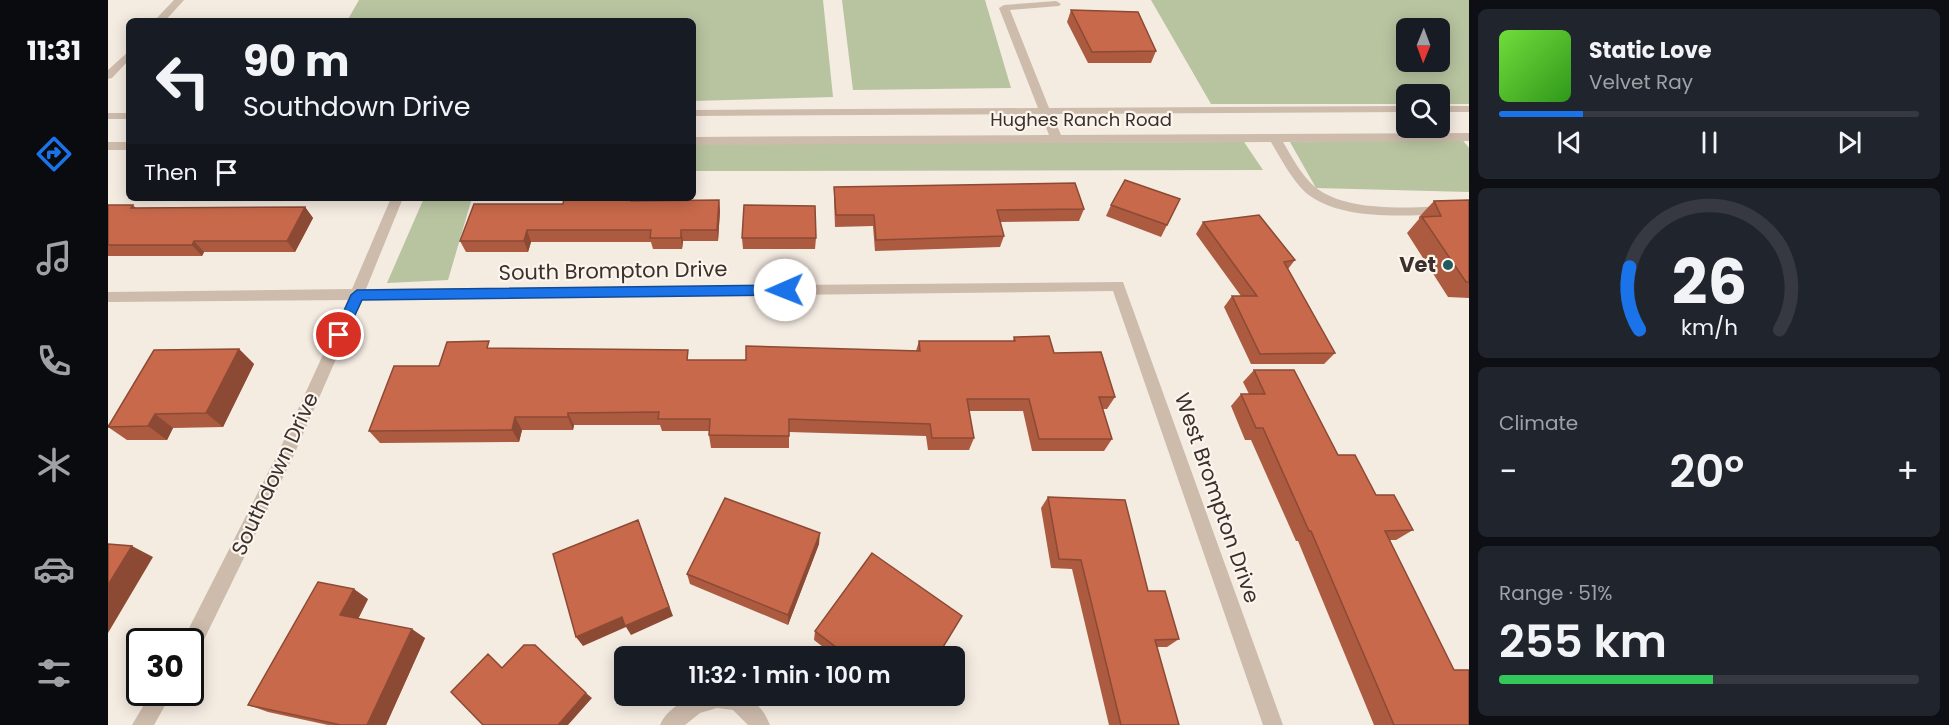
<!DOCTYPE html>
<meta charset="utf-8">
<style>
body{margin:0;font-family:Poppins,sans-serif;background:#20242c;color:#f1f3f6;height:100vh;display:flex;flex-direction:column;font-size:22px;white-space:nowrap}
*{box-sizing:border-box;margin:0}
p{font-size:20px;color:#9ea1a6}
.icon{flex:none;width:33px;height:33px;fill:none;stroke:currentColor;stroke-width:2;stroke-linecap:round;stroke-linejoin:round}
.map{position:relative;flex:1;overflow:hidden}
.panel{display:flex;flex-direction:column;gap:9px;padding:9px;background:#0d0f14;width:480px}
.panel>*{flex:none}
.top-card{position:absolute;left:18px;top:18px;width:570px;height:183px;border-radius:9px;box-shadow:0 3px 15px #0003;background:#171b24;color:#f1f3f6;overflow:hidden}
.needle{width:39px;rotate:181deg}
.fabs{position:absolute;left:1288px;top:18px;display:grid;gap:12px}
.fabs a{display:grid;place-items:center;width:54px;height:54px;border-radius:9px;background:#171b24;box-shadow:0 3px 15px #0003;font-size:30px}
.speed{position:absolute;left:18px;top:628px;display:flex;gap:12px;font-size:30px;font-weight:700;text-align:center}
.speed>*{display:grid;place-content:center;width:78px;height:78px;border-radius:50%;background:#171b24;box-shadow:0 3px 15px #0003;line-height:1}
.speed .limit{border:3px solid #111;border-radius:9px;background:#fff;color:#111}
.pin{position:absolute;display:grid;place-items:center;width:51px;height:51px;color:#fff;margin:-26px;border:3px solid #fff;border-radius:50%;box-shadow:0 2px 6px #0007}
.me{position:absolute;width:66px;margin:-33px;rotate:269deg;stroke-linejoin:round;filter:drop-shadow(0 0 4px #0008)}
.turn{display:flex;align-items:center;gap:21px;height:126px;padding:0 18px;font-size:27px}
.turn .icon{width:78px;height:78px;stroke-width:2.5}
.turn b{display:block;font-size:42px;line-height:51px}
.then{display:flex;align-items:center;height:57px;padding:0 18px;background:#0003;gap:12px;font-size:22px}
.big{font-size:45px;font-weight:600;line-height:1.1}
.panel .widget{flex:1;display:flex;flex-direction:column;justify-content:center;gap:9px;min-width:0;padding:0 21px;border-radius:9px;background:#20242c}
.panel .dial{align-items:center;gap:0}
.dial svg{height:156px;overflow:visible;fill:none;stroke:#363941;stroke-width:7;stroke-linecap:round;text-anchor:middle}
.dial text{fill:#f1f3f6;stroke:none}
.song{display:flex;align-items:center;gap:18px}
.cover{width:72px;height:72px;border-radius:9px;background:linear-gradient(135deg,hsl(100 70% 55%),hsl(110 70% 35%))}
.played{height:6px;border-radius:3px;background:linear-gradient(90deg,#1a73e8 20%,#363941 20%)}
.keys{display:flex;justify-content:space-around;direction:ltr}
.heat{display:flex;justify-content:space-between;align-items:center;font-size:33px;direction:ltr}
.charge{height:9px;border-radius:4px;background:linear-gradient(90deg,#34c759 51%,#363941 0)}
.trip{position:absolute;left:506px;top:646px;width:351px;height:60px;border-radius:9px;background:#171b24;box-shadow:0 3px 15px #0003;font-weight:600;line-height:60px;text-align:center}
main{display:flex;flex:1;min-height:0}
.menu{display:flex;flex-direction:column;width:108px;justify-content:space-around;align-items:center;background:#090b0e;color:#9ea1a6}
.menu .icon{width:42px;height:42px}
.menu .active{color:#1a73e8}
.menu b{font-size:27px;color:#f1f3f6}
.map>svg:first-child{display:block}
</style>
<main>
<nav class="menu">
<b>11:31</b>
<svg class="icon active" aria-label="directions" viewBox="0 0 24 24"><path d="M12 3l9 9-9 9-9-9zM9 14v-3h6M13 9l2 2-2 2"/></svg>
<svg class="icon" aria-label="music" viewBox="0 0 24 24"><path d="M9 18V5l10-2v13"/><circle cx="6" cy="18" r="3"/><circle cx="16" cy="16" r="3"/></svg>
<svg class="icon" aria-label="phone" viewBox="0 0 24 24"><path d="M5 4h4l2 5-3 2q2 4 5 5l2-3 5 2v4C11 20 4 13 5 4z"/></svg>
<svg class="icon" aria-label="climate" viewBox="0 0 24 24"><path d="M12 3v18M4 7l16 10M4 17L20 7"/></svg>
<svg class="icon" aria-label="car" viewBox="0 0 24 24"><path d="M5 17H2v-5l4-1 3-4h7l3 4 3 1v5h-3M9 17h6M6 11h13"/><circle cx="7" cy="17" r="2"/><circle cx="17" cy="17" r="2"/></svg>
<svg class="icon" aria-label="filters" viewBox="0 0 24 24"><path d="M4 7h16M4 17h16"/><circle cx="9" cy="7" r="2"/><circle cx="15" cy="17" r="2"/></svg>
</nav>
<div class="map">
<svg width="1361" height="725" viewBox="0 0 1361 725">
<rect width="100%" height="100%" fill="#f4ebe1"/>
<path fill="#b8c4a0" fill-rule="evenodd" d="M251 0H715L725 97 585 101V21H239Z
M734 0H877L903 88 745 90Z
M1043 0H1361V104H1332V94H1299V104H1103ZM1332 28V62H1299V28Z
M1353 138 1361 148V192L1208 188 1182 142Z
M1136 142 1155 170 585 171V143Z
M316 198H364L340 280 279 283Z"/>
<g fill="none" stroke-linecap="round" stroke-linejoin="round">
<path fill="#cdbbac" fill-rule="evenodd" d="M66 0H76L57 21H46Z
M948 1 953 4 951 6 902 10 941 108 1299 106V112L944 114 953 135 1361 133V141L1175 142C1184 157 1193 175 1207 187 1243 216 1317 206 1361 205V213C1314 214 1235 225 1197 192 1183 178 1173 159 1163 142L585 145V137L941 135 933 114 585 116V110L930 108 891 8 896 5Z
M21 51V60L4 78 0 79V70Z
M1332 106H1361V112H1332Z
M0 113H21V119H0Z
M0 142H21V150H0Z
M283 198H295L258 289 1015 282 1175 725H1155L1005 291 254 300 185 457 89 654 82 656V642H74L75 640 170 453 240 300 0 302V292L244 289Z
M43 693H64L46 725H24Z
M585 696C621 696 646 686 662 725H640L625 710 609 708 592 713 577 725H552C557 712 572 702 585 696Z"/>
</g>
<path fill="#ac5a40" d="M963 10 1048 51 1043 63H980L959 22Z
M726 187 976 209 971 221 892 222 896 236 892 247 767 251 765 226 727 227 726 199Z
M611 200 612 211 610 241H575L574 249H545L543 242H423L420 252H358L352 241 455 204 526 201Z
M1361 200V298L1340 297 1299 233 1311 219V217L1326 201Z
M0 205H25L28 208 197 207 205 218 187 252H96L94 256H0Z
M1003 205 1059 225 1053 237 998 216Z
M1095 222 1187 260 1180 269 1227 353 1216 364H1143L1116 307 1124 296H1133L1088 234Z
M634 238H708L707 249H635Z
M906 337 946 353 1007 397 999 409H995L1004 439 996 451H924L915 411H861L866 438 861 450H820L818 436 681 432V448H603L601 435V431H554L552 425H466L465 430H414L411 442 272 443 261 431 331 366 384 348 581 360H638L808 351 811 341H905Z
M131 349 146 364 115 427 65 428 59 440H19L0 427V425Z
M1146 370 1230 455 1268 495 1305 530 1288 540H1282L1361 725H1266L1190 541H1188L1143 440H1137L1123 406 1133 394H1141L1135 382Z
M940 497 1040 591 1071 639 1059 647H1049L1071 725H1001L964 569 943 568 933 508Z
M711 544 680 625 582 584 579 574Z
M260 599 250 619 317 638 278 725H220L160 712 140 705Z
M707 631 829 657H761L759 655 758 657H728L706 640Z"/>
<path fill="#8c4a34" d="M611 200 612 211 610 241 609 230Z
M197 207 205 218 187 252 179 241Z
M419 230 423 242 420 252 416 241Z
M573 230 575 241 574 249 573 238Z
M86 241 96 252 94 256 84 245Z
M131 349 146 364 115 427 98 413Z
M460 413 466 425 465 430 460 417Z
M47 414 65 428 59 440 40 426Z
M407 417 414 430 411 442 404 430Z
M534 532 565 616 523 635 518 627 475 646 468 637 514 617Z
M712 533 711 544 680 625V615Z
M24 546 45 557 0 633V585Z
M246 589 260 599 247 625 232 615Z
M304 629 317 638 278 725H259Z
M762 647 759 655 758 657H755Z
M478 693 484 698 460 725H450Z"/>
<path fill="#c8694b" stroke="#8c4a34" stroke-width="1.5" d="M963 10 1030 12 1048 51 984 52Z
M1017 180 1072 199 1059 225 1003 205Z
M967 183 976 209 889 210 896 236 768 240 766 215H728L726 187Z
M456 198H524L523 201 611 200 609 230H573V238H542L543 230H419L416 241H352L366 204H455Z
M1361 200V282H1358L1314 217 1333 216 1326 201Z
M0 205H25L23 208 197 207 179 241H86L84 245H0Z
M636 205 707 206 708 238H634Z
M1151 215 1187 260 1176 262 1227 353 1152 354 1124 296H1149L1095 222Z
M941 336 946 353 993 352 1007 397H991L1004 439H931L921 399H859L866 438H824L822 424 681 419V436L601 435 602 419H550L551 412 460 413V417H407L404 430 261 431 286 366H331L339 342 381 341 379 348 580 350 579 360H638V346L812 351 811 341H907L906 337Z
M131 349 98 413 47 414 40 426 0 427 46 350Z
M1146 370H1186L1230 455H1247L1268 495H1286L1305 530 1277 531 1346 670H1361V725H1286L1203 531H1201L1155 428H1148L1133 394H1157Z
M940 497 1017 500 1040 591H1057L1071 639 1047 640 1071 725H1013L973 560 951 559Z
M617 498 712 533 680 615 579 574Z
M530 520 561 607 517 626 514 617 468 637 445 554Z
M0 544 24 546 0 585Z
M764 553 854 616 829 657H776L762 647 755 657H741L707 631Z
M210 582 246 589 232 615 304 629 259 725H233L140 705Z
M416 645H427L478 693 450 725H375L343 692 380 654 394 668Z"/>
<path fill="#1a73e8" stroke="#114b97" stroke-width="1.5" d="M677 285 683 290 677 295 254 300 236 339 231 341 225 335 243 295 249 290Z"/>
<circle fill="#1f5a5e" stroke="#fbf5ee" stroke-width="2" cx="1340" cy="265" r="6"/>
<g text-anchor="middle" stroke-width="4.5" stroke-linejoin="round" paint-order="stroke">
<g font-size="18" fill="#3b302b" stroke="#fbf5ee">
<text x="973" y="126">Hughes Ranch Road</text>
</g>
<g font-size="21" font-weight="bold" fill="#3b302b" stroke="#fbf5ee" text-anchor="end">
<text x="1328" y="272">Vet</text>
</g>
<g font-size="21" fill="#3b302b" stroke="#fbf5ee">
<text transform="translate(505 271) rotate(-1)" y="7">South Brompton Drive</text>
<text transform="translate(167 474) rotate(-65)" y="7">Southdown Drive</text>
<text transform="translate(1109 498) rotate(71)" y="7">West Brompton Drive</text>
</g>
</g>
</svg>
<div class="fabs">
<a><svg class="needle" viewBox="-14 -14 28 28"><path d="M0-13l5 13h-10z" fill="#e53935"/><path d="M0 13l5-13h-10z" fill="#9ea1a6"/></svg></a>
<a><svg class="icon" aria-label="search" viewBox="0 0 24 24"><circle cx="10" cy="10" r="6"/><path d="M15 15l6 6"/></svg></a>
</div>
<div class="speed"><div class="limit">30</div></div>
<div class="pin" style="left:231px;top:335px;background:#d93025"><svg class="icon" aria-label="arrive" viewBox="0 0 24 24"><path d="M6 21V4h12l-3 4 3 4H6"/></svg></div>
<svg class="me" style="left:677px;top:290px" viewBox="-20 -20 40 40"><circle r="19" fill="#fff"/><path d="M0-13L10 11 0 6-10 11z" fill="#1a73e8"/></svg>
<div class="trip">11:32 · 1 min · 100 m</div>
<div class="top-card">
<div class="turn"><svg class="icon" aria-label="left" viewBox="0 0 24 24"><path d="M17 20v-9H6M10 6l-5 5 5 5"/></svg><div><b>90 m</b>Southdown Drive</div></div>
<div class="then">Then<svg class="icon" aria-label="arrive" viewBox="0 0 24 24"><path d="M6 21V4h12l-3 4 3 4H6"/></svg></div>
</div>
</div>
<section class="panel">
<div class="widget">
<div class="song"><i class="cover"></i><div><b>Static Love</b><p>Velvet Ray</p></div></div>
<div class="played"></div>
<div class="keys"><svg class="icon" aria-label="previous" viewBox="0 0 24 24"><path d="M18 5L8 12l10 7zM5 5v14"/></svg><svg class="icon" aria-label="pause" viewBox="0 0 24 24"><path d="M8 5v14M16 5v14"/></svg><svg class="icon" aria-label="next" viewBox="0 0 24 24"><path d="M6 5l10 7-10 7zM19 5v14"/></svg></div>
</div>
<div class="widget dial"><svg viewBox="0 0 100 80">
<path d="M14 69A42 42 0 1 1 86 69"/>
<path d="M14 69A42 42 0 0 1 9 37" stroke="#1a73e8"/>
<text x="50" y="56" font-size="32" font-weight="700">26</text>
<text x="50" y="72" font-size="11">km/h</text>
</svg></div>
<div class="widget"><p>Climate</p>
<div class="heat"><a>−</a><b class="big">20°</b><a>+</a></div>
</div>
<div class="widget"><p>Range · 51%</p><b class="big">255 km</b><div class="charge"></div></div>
</section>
</main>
